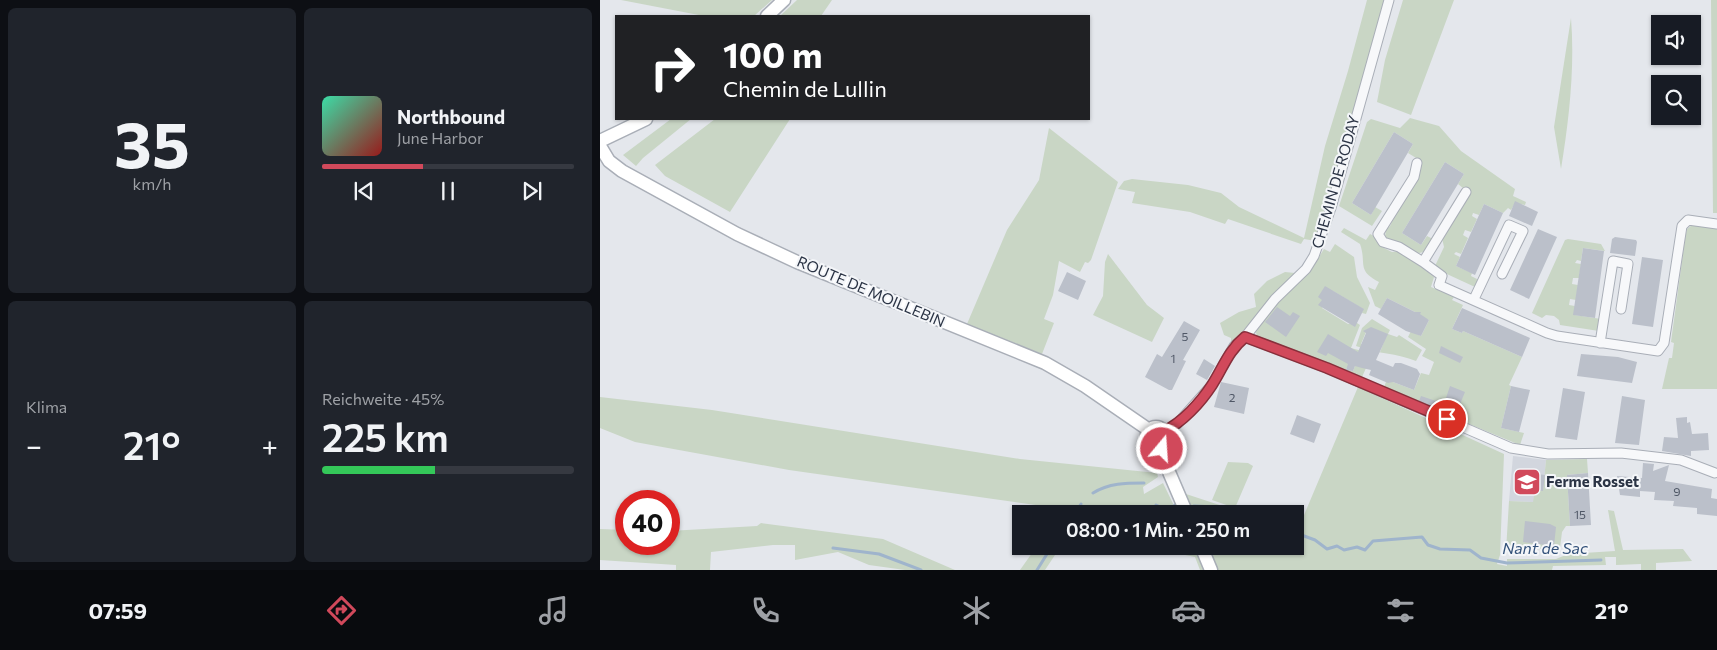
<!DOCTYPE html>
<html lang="de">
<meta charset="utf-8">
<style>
body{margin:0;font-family:Commissioner,sans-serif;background:#20242c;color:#f1f3f6;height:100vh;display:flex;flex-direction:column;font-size:19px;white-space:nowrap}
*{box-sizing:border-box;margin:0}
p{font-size:16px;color:#9ea1a6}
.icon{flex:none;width:28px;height:28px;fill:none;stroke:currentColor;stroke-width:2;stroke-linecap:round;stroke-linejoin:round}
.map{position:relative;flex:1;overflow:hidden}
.side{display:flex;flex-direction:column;gap:8px;padding:8px;background:#0d0f14;width:600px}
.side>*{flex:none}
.guide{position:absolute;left:15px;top:15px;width:475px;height:105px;border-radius:0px;box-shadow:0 1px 4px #0004;background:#202124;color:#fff;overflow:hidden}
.buttons{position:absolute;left:1051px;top:15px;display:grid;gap:10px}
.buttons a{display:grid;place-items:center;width:50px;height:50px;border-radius:0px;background:#171b24;box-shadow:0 1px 4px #0004;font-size:25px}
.speed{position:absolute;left:15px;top:490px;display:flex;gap:10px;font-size:25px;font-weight:700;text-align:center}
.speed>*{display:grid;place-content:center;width:65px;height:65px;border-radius:50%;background:#171b24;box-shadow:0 1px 4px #0004;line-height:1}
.speed .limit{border:8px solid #d22;background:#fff;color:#111}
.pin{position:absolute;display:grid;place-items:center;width:42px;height:42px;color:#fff;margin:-21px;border:2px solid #fff;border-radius:50%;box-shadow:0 1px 5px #0007}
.me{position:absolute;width:55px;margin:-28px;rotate:18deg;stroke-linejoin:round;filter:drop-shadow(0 0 4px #0008)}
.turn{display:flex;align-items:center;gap:18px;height:105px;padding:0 25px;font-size:22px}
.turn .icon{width:65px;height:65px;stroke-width:2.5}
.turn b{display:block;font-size:35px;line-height:42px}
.big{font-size:38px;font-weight:600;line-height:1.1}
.side .card{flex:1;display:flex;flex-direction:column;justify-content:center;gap:8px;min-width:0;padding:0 18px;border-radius:8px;background:#20242c}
.side .dial{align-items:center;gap:0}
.dial b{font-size:65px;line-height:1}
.song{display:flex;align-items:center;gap:15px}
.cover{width:60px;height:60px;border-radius:8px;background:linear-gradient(135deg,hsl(160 70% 55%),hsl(0 70% 35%))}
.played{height:5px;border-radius:2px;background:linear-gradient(90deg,#d1495b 40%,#363941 40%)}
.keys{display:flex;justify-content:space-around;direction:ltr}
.heat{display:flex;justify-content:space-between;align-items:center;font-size:28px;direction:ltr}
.charge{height:8px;border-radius:4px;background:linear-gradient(90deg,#34c759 45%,#363941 0)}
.side .tiles{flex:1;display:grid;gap:8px;grid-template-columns:repeat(2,1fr)}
.trip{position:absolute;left:412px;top:505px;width:292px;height:50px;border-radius:0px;background:#171b24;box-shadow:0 1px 4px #0004;font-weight:600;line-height:50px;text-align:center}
.tab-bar{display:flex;height:80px;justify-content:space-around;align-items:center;background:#090b0e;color:#9ea1a6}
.tab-bar .icon{width:35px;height:35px}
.tab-bar .active{color:#d1495b}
.tab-bar b{font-size:22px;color:#f1f3f6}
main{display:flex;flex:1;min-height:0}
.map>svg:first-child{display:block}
</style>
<main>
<section class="side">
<div class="tiles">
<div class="card dial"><b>35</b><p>km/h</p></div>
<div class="card">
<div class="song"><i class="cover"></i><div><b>Northbound</b><p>June Harbor</p></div></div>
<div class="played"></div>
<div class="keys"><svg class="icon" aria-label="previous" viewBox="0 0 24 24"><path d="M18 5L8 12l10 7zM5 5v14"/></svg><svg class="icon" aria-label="pause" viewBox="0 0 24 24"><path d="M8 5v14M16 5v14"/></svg><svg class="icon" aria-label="next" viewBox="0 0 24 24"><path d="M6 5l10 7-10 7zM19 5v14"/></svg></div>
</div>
<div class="card"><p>Klima</p>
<div class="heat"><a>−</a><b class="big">21°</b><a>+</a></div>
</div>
<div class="card"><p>Reichweite · 45%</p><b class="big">225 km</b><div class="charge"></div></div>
</div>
</section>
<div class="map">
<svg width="1117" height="570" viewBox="0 0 1117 570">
<rect width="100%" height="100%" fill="#e4e7ec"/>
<path fill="#d2d6de" d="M913 456 946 460 943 491 933 502 909 501Z"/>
<path fill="#c9d6c5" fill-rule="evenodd" d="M21 0H172L154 16H104Z
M197 0H232L221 16H180Z
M767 0H785L716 241 704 239 701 244 628 219 625 224 590 212 532 203 535 192 518 189 524 181 532 179 588 185 621 193 639 207 704 238 725 146 748 71Z
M803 0H854L811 115 777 102 785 60Z
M1111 0H1117V213H1113Z
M971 18C975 68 969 120 961 169L954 127Z
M810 118 839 126 861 151 915 189 913 196 926 202 925 205 915 203 911 210 908 208 903 213 884 204 879 215 873 213 872 216 877 219 871 232 865 230 863 235 868 238 861 254 856 252 854 254 860 257 856 266 872 273 871 276 879 280 875 287 836 269 835 266 844 247 842 238 869 193 858 184 864 174 845 162 802 233 821 245 827 236 833 239C817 267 815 245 796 241 794 241 791 242 788 241L785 237 786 229 790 226 821 161 808 153 813 144 794 132 752 203 771 215 775 207 782 211 772 226 739 206 767 122 771 119 800 128Z
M71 119H91L43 158 36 166 23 155Z
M115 119H190L130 212 65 176 55 165Z
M449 128 518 182 491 260 488 263 485 262 480 272 459 261 453 295 444 319 454 323 442 354 367 324 407 230 439 180Z
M1092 225 1117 228V389H1062L1069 358H1072L1074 343 1071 342 1085 239 1087 229Z
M744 228 766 240 770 234 776 237 782 247 792 252 801 251 834 277 831 287 854 297 852 300 863 305 852 329 862 333 863 331 922 357 909 385 911 386 901 428 924 433 920 445 818 403 784 387 786 382H793L814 390 821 373 829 375 834 362 822 356 826 349 808 337 811 331 821 336 829 320 819 316V312H815L787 298 781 309 775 306 768 287 775 290 779 282C756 270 767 264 760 244L741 232Z
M968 239 1001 244 1005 251 983 248 981 261 977 260 975 263 981 264 979 278H973L972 284 978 285 976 300 970 299 969 305 975 306V315L1001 319 999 331 960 325 959 320 954 316 946 315 942 318 932 313 965 240Z
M735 244 754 257 757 277 770 303 766 314 762 313 763 309 733 291 722 308 748 324 757 323 760 325 751 348 762 351 746 369 753 371 755 366 771 357 762 377 657 338 656 332 676 303 710 271 724 249 730 252Z
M508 254 547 305 564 318 552 342 493 315 503 296 505 262Z
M685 272 695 273 631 344V338L624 335 620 323 639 312 656 307 654 294 667 281Z
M772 319 790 330 788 334 797 337 799 335 822 350 816 361C797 353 777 354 756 346L762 328ZM766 332 787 334 780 352 761 344Z
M758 387 904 454 900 555 897 564 907 566V559H956L968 554 1015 551 1008 510 1014 511 1023 550 1083 549 1092 561 1056 563V570H1041V564L1016 565V557H1005L1006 565 953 566 952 570H617L607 546H696V527H699Z
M0 397 112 410 420 459 557 473 558 477 543 487 544 494 563 483 578 514H461L464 509 189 470 35 442 0 428Z
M987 459 988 473 967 475 970 526H966L962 532 960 548 906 551 909 501 933 502 935 490H943L946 460Z
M628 462 648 463 653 466 635 508 612 500Z
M586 494 647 514H594Z
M161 523 283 539 355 570H305L269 565 238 552 195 560V545H173L111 552 110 570H76V565L0 560V529L26 530V544H69V531L157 526Z
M437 546H461L445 570H420Z
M542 546H595L605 570H600L595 557Z"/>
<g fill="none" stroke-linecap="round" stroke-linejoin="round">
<path stroke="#9fb4cc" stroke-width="3" d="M493 493C509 483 526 483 544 483
M556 505 569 511 575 505
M594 506 615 507 635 514
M474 514 481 504
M696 533 715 540 727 549 737 546 744 550 757 547 765 550 773 541 822 537 828 545 840 549 870 550 881 558 907 563 1001 560
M233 548 279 554 321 570
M437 570 452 546"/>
</g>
<path fill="#bbc0ca" d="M794 132 813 144 771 215 752 203Z
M845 162 864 174 821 245 802 233Z
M915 201 938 212 932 226 909 216Z
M884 204 903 213 875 275 856 266Z
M938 229 957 237 929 299 910 290Z
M1015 237 1036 240 1037 242 1035 256 1010 253 1012 239Z
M983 248 1004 251 995 318 973 315Z
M1042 257 1063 260 1053 327 1032 324Z
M467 272 486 281 478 300 458 291Z
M725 286 764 309 755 327 718 305 722 300 718 297Z
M787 298 815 312H821L820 314 829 320 821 336 806 331 778 314Z
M677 307 690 316 693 312 700 316 686 337 665 322Z
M862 308 930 338 922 357 863 331 862 333 852 329Z
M584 321 600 330 583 360 586 361 572 390H569L545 377 557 354 562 357Z
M771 327 788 334 776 360 793 367 795 363H801L817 369 820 374 814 390 793 382 788 383 769 375 771 370 762 368 755 366 753 371 746 370 748 364 728 353 726 356 717 352 728 334 758 352 766 333 763 331Z
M841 346 863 357 860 363 839 353Z
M981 354 1018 357 1037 362 1032 383 977 376Z
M604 359 615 366 607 380 596 374Z
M621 382 649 388 644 414 614 407Z
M850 386 865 392 858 409 844 404Z
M911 386 930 390 919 432 901 428Z
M963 388 985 392 977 440 955 437Z
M821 396 839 402 837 409 819 401Z
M1022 396 1045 400 1039 445 1015 443Z
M697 415 721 424 714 443 690 434Z
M1087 417V423L1090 422 1092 434 1108 433 1109 450 1091 451V456L1062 451 1064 437 1078 438 1076 418Z
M1043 463 1054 464 1053 471 1069 465 1065 481 1112 489 1111 498 1117 499V516L1097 514V508L1073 506 1074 501 1054 500 1055 492 1040 491V497L1020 495 1017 476 1042 478Z
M923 472 945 475 943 491 921 488Z
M988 473 991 525 970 526 967 475Z
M925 521 950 524 956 527 954 546 923 542Z"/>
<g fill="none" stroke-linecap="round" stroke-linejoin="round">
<g stroke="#a9aeb7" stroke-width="11">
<path id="street" d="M817 163 814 177 778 234 783 242 799 247 823 262 866 192
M823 262 842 276 839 285 947 333 957 336 1058 351 1064 343 1082 226 1088 220 1117 224
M874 299 909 225 923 231 902 274
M645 337 727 368 911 448 948 454 1021 453 1081 460 1115 473
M1000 343 1013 261 1028 264 1021 309
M564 431 577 424 611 386 634 346 645 337 675 299 706 269 714 256 731 208 789 0"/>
</g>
<g stroke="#a9aeb7" stroke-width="15">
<path id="secondary" d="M167 16 184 0
M0 141 46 119
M0 146 9 161 22 171 137 234 197 262 445 363 485 386 549 430
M547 436a9 9 0 1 1 18 0a9 9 0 1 1-18 0Z
M560 443 569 472 587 514
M601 546 611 570"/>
</g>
<use href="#street" stroke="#f7f8fa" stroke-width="9"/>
<use href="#secondary" stroke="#fff" stroke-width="12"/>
</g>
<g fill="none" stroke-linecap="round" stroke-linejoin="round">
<g stroke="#882f3b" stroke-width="12">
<path id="route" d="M562 449 560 443 564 439V431C582 423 601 402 612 385 623 368 628 351 645 337L727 368 847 419"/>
</g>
<use href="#route" stroke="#d1495b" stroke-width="9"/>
</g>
<defs>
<g id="school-square" transform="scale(1.4375)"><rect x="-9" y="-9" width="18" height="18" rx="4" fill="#d1495b" stroke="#f4f6f9"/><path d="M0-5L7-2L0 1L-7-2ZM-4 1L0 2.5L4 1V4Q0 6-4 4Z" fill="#fff"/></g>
</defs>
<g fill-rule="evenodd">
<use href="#school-square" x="927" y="482"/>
</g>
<g text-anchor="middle" stroke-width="4" stroke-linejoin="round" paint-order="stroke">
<g font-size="12" fill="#4f5766">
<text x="585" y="341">5</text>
<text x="573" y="363">1</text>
<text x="632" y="402">2</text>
<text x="1077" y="496">9</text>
<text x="980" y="519">15</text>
</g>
<g font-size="15" fill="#2b3445" stroke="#f4f6f9">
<text transform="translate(736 182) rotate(-74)" y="5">CHEMIN DE RODAY</text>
<text transform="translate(271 292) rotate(23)" y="5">ROUTE DE MOILLEBIN</text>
</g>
<g font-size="15" font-weight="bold" fill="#2b3445" stroke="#f4f6f9" text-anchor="start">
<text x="946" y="487">Ferme Rosset</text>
</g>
<g font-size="16" font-style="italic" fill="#34527a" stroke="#f4f6f9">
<text x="945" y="554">Nant de Sac</text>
</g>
</g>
</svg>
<div class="buttons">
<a><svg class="icon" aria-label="sound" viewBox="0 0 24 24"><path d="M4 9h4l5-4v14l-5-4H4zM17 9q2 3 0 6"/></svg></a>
<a><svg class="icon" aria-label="search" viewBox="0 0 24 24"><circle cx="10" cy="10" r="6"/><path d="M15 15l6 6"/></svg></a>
</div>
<div class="speed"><div class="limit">40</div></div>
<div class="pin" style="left:847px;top:419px;background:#d93025"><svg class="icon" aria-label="arrive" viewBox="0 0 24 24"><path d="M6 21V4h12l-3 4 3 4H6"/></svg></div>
<svg class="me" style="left:562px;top:449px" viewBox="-20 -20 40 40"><circle r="17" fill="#d1495b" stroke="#fff" stroke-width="3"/><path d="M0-11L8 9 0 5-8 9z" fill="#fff"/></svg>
<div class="trip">08:00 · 1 Min. · 250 m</div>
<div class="guide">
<div class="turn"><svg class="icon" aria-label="right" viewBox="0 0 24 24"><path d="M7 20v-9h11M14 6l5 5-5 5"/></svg><div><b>100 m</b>Chemin de Lullin</div></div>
</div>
</div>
</main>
<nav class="tab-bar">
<b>07:59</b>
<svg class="icon active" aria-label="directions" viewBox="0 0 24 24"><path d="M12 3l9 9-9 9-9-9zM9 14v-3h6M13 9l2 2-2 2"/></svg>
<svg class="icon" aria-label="music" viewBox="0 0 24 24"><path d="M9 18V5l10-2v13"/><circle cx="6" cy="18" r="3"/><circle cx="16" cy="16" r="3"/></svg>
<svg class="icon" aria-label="phone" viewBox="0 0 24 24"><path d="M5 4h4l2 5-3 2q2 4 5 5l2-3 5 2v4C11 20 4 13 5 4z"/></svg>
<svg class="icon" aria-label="climate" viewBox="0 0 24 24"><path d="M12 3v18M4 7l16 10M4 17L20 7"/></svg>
<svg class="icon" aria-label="car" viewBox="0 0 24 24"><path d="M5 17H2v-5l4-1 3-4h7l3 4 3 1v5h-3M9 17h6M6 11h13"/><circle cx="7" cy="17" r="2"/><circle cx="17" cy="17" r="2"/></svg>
<svg class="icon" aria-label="filters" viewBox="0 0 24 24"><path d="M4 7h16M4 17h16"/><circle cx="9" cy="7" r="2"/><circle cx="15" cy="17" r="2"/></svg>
<b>21°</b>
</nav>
